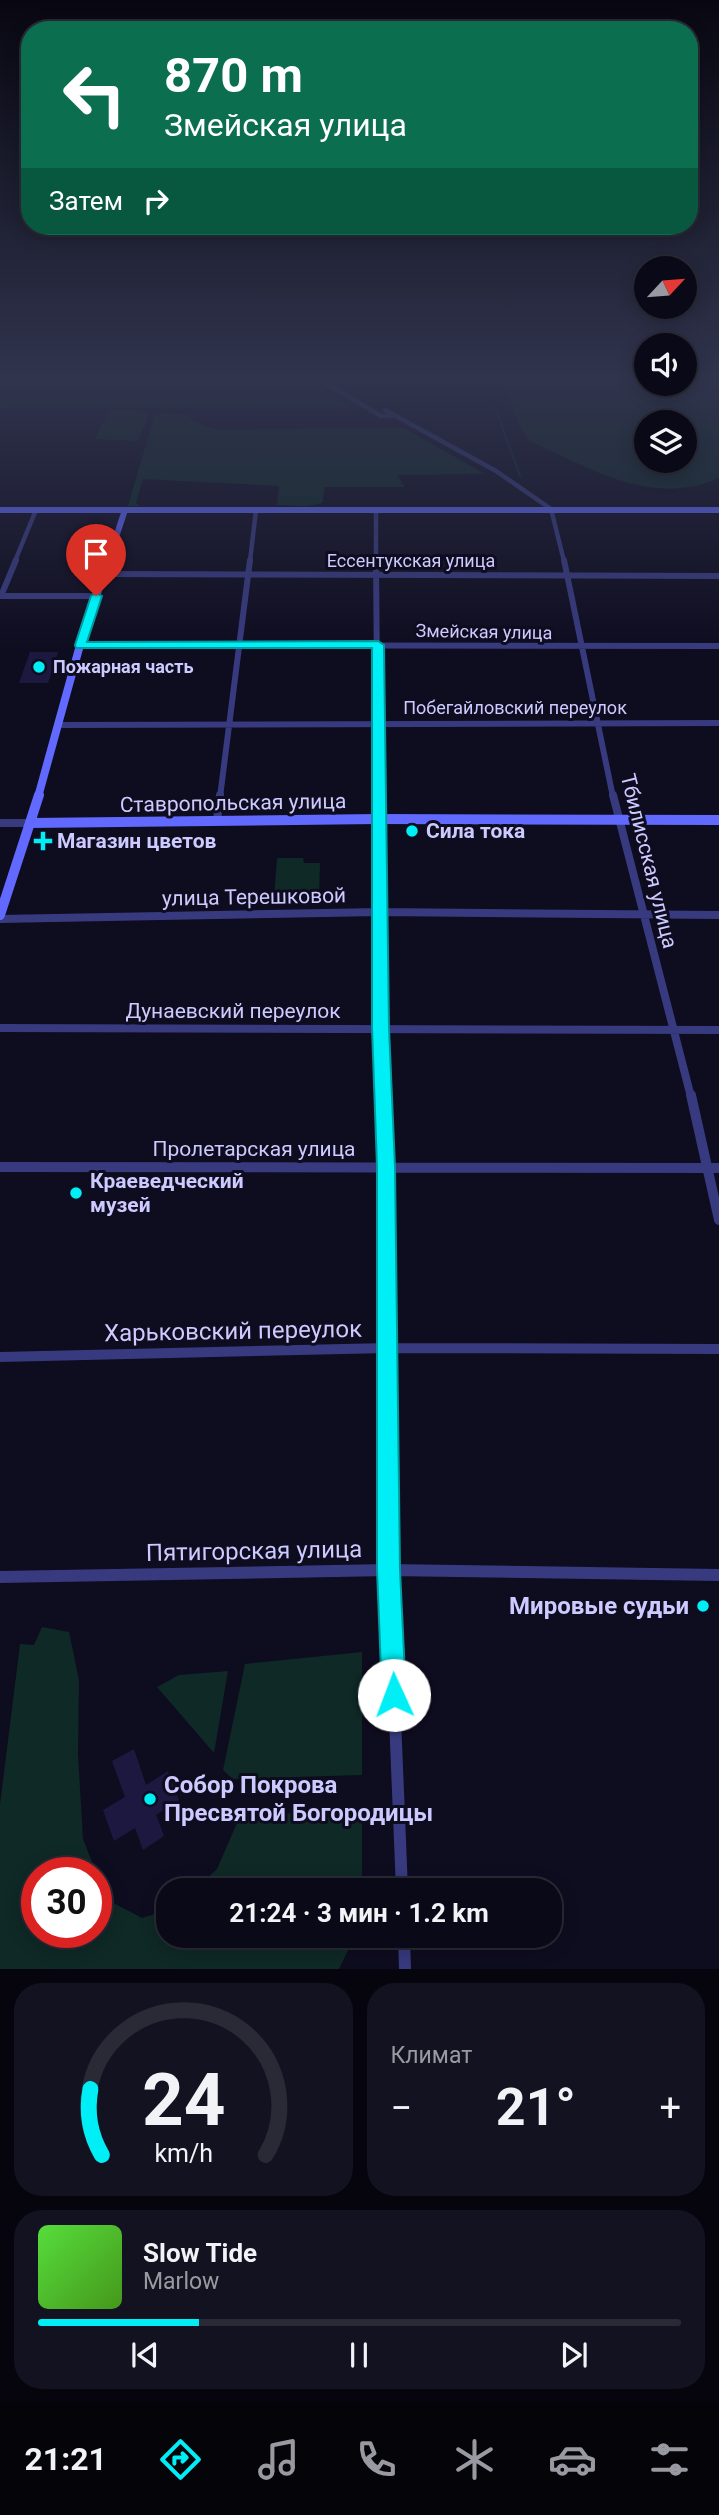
<!DOCTYPE html>
<html lang="ru">
<meta charset="utf-8">
<style>
body{margin:0;font-family:Roboto,sans-serif;background:#131220;color:#f1f3f6;height:100vh;display:flex;flex-direction:column;font-size:26px;white-space:nowrap}
*{box-sizing:border-box;margin:0}
p{font-size:23px;color:#999aa1}
.icon{flex:none;width:38px;height:38px;fill:none;stroke:currentColor;stroke-width:2;stroke-linecap:round;stroke-linejoin:round}
.map{position:relative;height:1969px;overflow:hidden}
.details{display:flex;flex-direction:column;gap:14px;padding:14px;background:#06050d;flex:1}
.details>*{flex:none}
.hud{position:absolute;left:21px;top:21px;width:677px;height:214px;border-radius:28px;box-shadow:0 4px 18px #0003,0 0 0 2px #2a2a36;background:#0b6e4f;color:#fff;overflow:hidden}
.needle{width:46px;rotate:64deg}
.controls{position:absolute;left:634px;top:256px;display:grid;gap:14px}
.controls a{display:grid;place-items:center;width:63px;height:63px;border-radius:50%;background:#0a0917;box-shadow:0 4px 18px #0003,0 0 0 2px #2a2a36;font-size:35px}
.speed{position:absolute;left:21px;top:1857px;display:flex;gap:14px;font-size:35px;font-weight:700;text-align:center}
.speed>*{display:grid;place-content:center;width:91px;height:91px;border-radius:50%;background:#0a0917;box-shadow:0 4px 18px #0003,0 0 0 2px #2a2a36;line-height:1}
.speed .limit{border:10px solid #d22;background:#fff;color:#111}
.pin{position:absolute;display:grid;place-items:center;width:60px;height:60px;color:#fff;margin:-72px -30px;border-radius:50% 50% 50% 0;rotate:-45deg;box-shadow:0 0 7px #0007}
.pin .icon{rotate:45deg}
.me{position:absolute;width:77px;margin:-38px;rotate:358deg;stroke-linejoin:round;filter:drop-shadow(0 0 5px #0008)}
.turn{display:flex;align-items:center;gap:24px;height:147px;padding:0 28px;font-size:32px}
.turn .icon{width:91px;height:91px;stroke-width:2.5}
.turn b{display:block;font-size:49px;line-height:60px}
.then{display:flex;align-items:center;height:66px;padding:0 28px;background:#0003;gap:14px;font-size:26px}
.big{font-size:52px;font-weight:700;line-height:1.1}
.details .card{flex:1;display:flex;flex-direction:column;justify-content:center;gap:10px;min-width:0;padding:0 24px;border-radius:28px;background:#131220}
.details .dial{align-items:center;gap:0}
.dial svg{height:182px;overflow:visible;fill:none;stroke:#2a2a36;stroke-width:7;stroke-linecap:round;text-anchor:middle}
.dial text{fill:#f1f3f6;stroke:none}
.song{display:flex;align-items:center;gap:21px}
.cover{width:84px;height:84px;border-radius:10px;background:linear-gradient(135deg,hsl(110 70% 55%),hsl(100 70% 35%))}
.played{height:7px;border-radius:4px;background:linear-gradient(90deg,#00eef5 25%,#2a2a36 25%)}
.keys{display:flex;justify-content:space-around;direction:ltr}
.heat{display:flex;justify-content:space-between;align-items:center;font-size:38px;direction:ltr}
.details .tiles{flex:1;display:grid;gap:14px;grid-template-columns:1fr 1fr}
.card:last-child{grid-column:span 2}
.trip{position:absolute;left:156px;top:1878px;width:406px;height:70px;border-radius:28px;background:#0a0917;box-shadow:0 4px 18px #0003,0 0 0 2px #2a2a36;font-weight:700;line-height:70px;text-align:center}
.menu{display:flex;height:112px;justify-content:space-around;align-items:center;background:#040409;color:#999aa1}
.menu .icon{width:49px;height:49px}
.menu .on{color:#00eef5}
.menu b{font-size:32px;color:#f1f3f6}
.map>svg:first-child{display:block}
</style>
<div class="map">
<svg width="719" height="1969" viewBox="0 0 719 1969">
<rect width="100%" height="100%" fill="#0e0c1f"/>
<path fill="#0f2926" fill-rule="evenodd" d="M0 376H304L349 407 0 408Z
M501 376H646V383H684V376H719V478C652 508 591 468 529 441L520 428ZM646 422H684V460H646Z
M109 410H138L149 414 138 441 95 439Z
M164 413 187 415 191 419 213 429 404 428 485 474 397 475 405 487H325L322 503 307 506 277 505 279 486 143 479 136 503 140 506H128L155 414Z
M277 858H303L304 863H320L319 898H274Z
M42 1627 69 1632 79 1680 78 1754 83 1839 96 1872H37V1932H96V1873L106 1899 142 1918 168 1910V1936H355L339 1969H0V1805L20 1644 34 1645Z
M362 1652V1775L233 1779 223 1770 245 1664Z
M228 1671 214 1753 157 1687 179 1675Z
M351 1810 362 1811V1890H194L217 1869 240 1816Z"/>
<g fill="none" stroke-linecap="round" stroke-linejoin="round">
<path stroke="#0c2543" stroke-width="2" d="M495 407 520 476"/>
</g>
<path fill="#1d1840" d="M30 652H58L48 683H19Z
M134 1749 146 1785 168 1771 179 1800 156 1815 164 1836 143 1850 135 1828 114 1841 103 1810 125 1797 112 1761Z"/>
<g fill="none" stroke-linecap="round" stroke-linejoin="round">
<path stroke="#373a7e" stroke-width="4.5" d="M314 376 381 416H393
M385 410 496 471 551 509 564 561
M376 510V561
M15 561 36 510
M250 561 256 510"/>
<path stroke="#373a7e" stroke-width="6" d="M376 560 378 797
M564 560 613 797
M103 574 719 576
M0 596H96
M1 596 16 560
M80 645 719 646
M58 725 719 723
M220 797 250 560"/>
<path stroke="#373a7e" stroke-width="8" d="M378 795 383 1097
M613 795 691 1097
M217 820 220 795
M0 823H31
M0 919 380 912 719 915
M0 1028 719 1030"/>
<path stroke="#373a7e" stroke-width="10" d="M383 1095 388 1481
M691 1095 719 1220
M0 1167 719 1168
M0 1357 388 1348 719 1349"/>
<path stroke="#373a7e" stroke-width="12" d="M388 1479 389 1570 402 1890
M0 1577 389 1570 719 1575
M404 1936 405 1969"/>
<path stroke="#6169ff" stroke-width="6" d="M0 510H719
M108 561 125 510"/>
<path stroke="#6169ff" stroke-width="8" d="M38 797 80 645 108 560"/>
<path stroke="#6169ff" stroke-width="10" d="M31 823 378 819 719 820
M0 915 39 795"/>
</g>
<linearGradient id="sky" x2="0" y2="1"><stop stop-color="#080711"/><stop offset="0.58" stop-color="#30344d"/><stop offset="1" stop-color="#30344d" stop-opacity="0"/></linearGradient>
<rect width="719" height="652" fill="url(#sky)"/>
<path fill="#00eef5" stroke="#009b9f" stroke-width="2" d="M96 593 102 596 87 642 378 641 384 645 389 1028 395 1167 400 1570 406 1695 403 1703 394 1707 385 1703 382 1695 377 1570V1167L372 1028V648H76L75 645 91 596Z"/>
<g fill="#00eef5" stroke="#0e0c1f" stroke-width="2.5">
<circle cx="39" cy="667" r="7"/>
<circle cx="412" cy="831" r="7"/>
<path d="M39.5 830.5h7v7h7v7h-7v7h-7v-7h-7v-7h7z"/>
<circle cx="76" cy="1193" r="7"/>
<circle cx="703" cy="1606" r="7"/>
<circle cx="150" cy="1799" r="7"/>
</g>
<g text-anchor="middle" stroke-width="6" stroke-linejoin="round" paint-order="stroke">
<g font-size="18" fill="#cccaff" stroke="#0e0c1f">
<text x="411" y="567">Ессентукская улица</text>
<text transform="translate(484 632) rotate(1)" y="6">Змейская улица</text>
<text x="515" y="714">Побегайловский переулок</text>
</g>
<g font-size="18" font-weight="bold" fill="#cccaff" stroke="#0e0c1f" text-anchor="start">
<text x="53" y="673">Пожарная часть</text>
</g>
<g font-size="21" fill="#cccaff" stroke="#0e0c1f">
<text transform="translate(233 803) rotate(-1)" y="7">Ставропольская улица</text>
<text transform="translate(649 861) rotate(76)" y="7">Тбилисская улица</text>
<text transform="translate(254 897) rotate(-1)" y="7">улица Терешковой</text>
<text x="233" y="1018">Дунаевский переулок</text>
<text x="254" y="1156">Пролетарская улица</text>
</g>
<g font-size="21" font-weight="bold" fill="#cccaff" stroke="#0e0c1f" text-anchor="start">
<text x="426" y="838">Сила тока</text>
<text x="57" y="848">Магазин цветов</text>
<text x="90" y="1188">Краеведческий<tspan x="90" dy="24">музей</tspan></text>
</g>
<g font-size="24" fill="#cccaff" stroke="#0e0c1f">
<text transform="translate(233 1331) rotate(-1)" y="8">Харьковский переулок</text>
<text transform="translate(254 1551) rotate(-1)" y="8">Пятигорская улица</text>
</g>
<g font-size="24" font-weight="bold" fill="#cccaff" stroke="#0e0c1f" text-anchor="end">
<text x="689" y="1614">Мировые судьи</text>
<text x="164" y="1793" text-anchor="start">Собор Покрова<tspan x="164" dy="28">Пресвятой Богородицы</tspan></text>
</g>
</g>
</svg>
<div class="controls">
<a><svg class="needle" viewBox="-14 -14 28 28"><path d="M0-13l5 13h-10z" fill="#e53935"/><path d="M0 13l5-13h-10z" fill="#999aa1"/></svg></a>
<a><svg class="icon" aria-label="sound" viewBox="0 0 24 24"><path d="M4 9h4l5-4v14l-5-4H4zM17 9q2 3 0 6"/></svg></a>
<a><svg class="icon" aria-label="layers" viewBox="0 0 24 24"><path d="M12 4l9 5-9 5-9-5zM3 14l9 5 9-5"/></svg></a>
</div>
<div class="speed"><div class="limit">30</div></div>
<div class="pin" style="left:96px;top:596px;background:#d93025"><svg class="icon" aria-label="arrive" viewBox="0 0 24 24"><path d="M6 21V4h12l-3 4 3 4H6"/></svg></div>
<svg class="me" style="left:394px;top:1695px" viewBox="-20 -20 40 40"><circle r="19" fill="#fff"/><path d="M0-13L10 11 0 6-10 11z" fill="#00eef5"/></svg>
<div class="trip">21:24 · 3 мин · 1.2 km</div>
<div class="hud">
<div class="turn"><svg class="icon" aria-label="left" viewBox="0 0 24 24"><path d="M17 20v-9H6M10 6l-5 5 5 5"/></svg><div><b>870 m</b>Змейская улица</div></div>
<div class="then">Затем<svg class="icon" aria-label="right" viewBox="0 0 24 24"><path d="M7 20v-9h11M14 6l5 5-5 5"/></svg></div>
</div>
</div>
<section class="details">
<div class="tiles">
<div class="card dial"><svg viewBox="0 0 100 80">
<path d="M14 69A42 42 0 1 1 86 69"/>
<path d="M14 69A42 42 0 0 1 9 40" stroke="#00eef5"/>
<text x="50" y="56" font-size="32" font-weight="700">24</text>
<text x="50" y="72" font-size="11">km/h</text>
</svg></div>
<div class="card"><p>Климат</p>
<div class="heat"><a>−</a><b class="big">21°</b><a>+</a></div>
</div>
<div class="card">
<div class="song"><i class="cover"></i><div><b>Slow Tide</b><p>Marlow</p></div></div>
<div class="played"></div>
<div class="keys"><svg class="icon" aria-label="previous" viewBox="0 0 24 24"><path d="M18 5L8 12l10 7zM5 5v14"/></svg><svg class="icon" aria-label="pause" viewBox="0 0 24 24"><path d="M8 5v14M16 5v14"/></svg><svg class="icon" aria-label="next" viewBox="0 0 24 24"><path d="M6 5l10 7-10 7zM19 5v14"/></svg></div>
</div>
</div>
</section>
<nav class="menu">
<b>21:21</b>
<svg class="icon on" aria-label="directions" viewBox="0 0 24 24"><path d="M12 3l9 9-9 9-9-9zM9 14v-3h6M13 9l2 2-2 2"/></svg>
<svg class="icon" aria-label="music" viewBox="0 0 24 24"><path d="M9 18V5l10-2v13"/><circle cx="6" cy="18" r="3"/><circle cx="16" cy="16" r="3"/></svg>
<svg class="icon" aria-label="phone" viewBox="0 0 24 24"><path d="M5 4h4l2 5-3 2q2 4 5 5l2-3 5 2v4C11 20 4 13 5 4z"/></svg>
<svg class="icon" aria-label="climate" viewBox="0 0 24 24"><path d="M12 3v18M4 7l16 10M4 17L20 7"/></svg>
<svg class="icon" aria-label="car" viewBox="0 0 24 24"><path d="M5 17H2v-5l4-1 3-4h7l3 4 3 1v5h-3M9 17h6M6 11h13"/><circle cx="7" cy="17" r="2"/><circle cx="17" cy="17" r="2"/></svg>
<svg class="icon" aria-label="filters" viewBox="0 0 24 24"><path d="M4 7h16M4 17h16"/><circle cx="9" cy="7" r="2"/><circle cx="15" cy="17" r="2"/></svg>
</nav>
